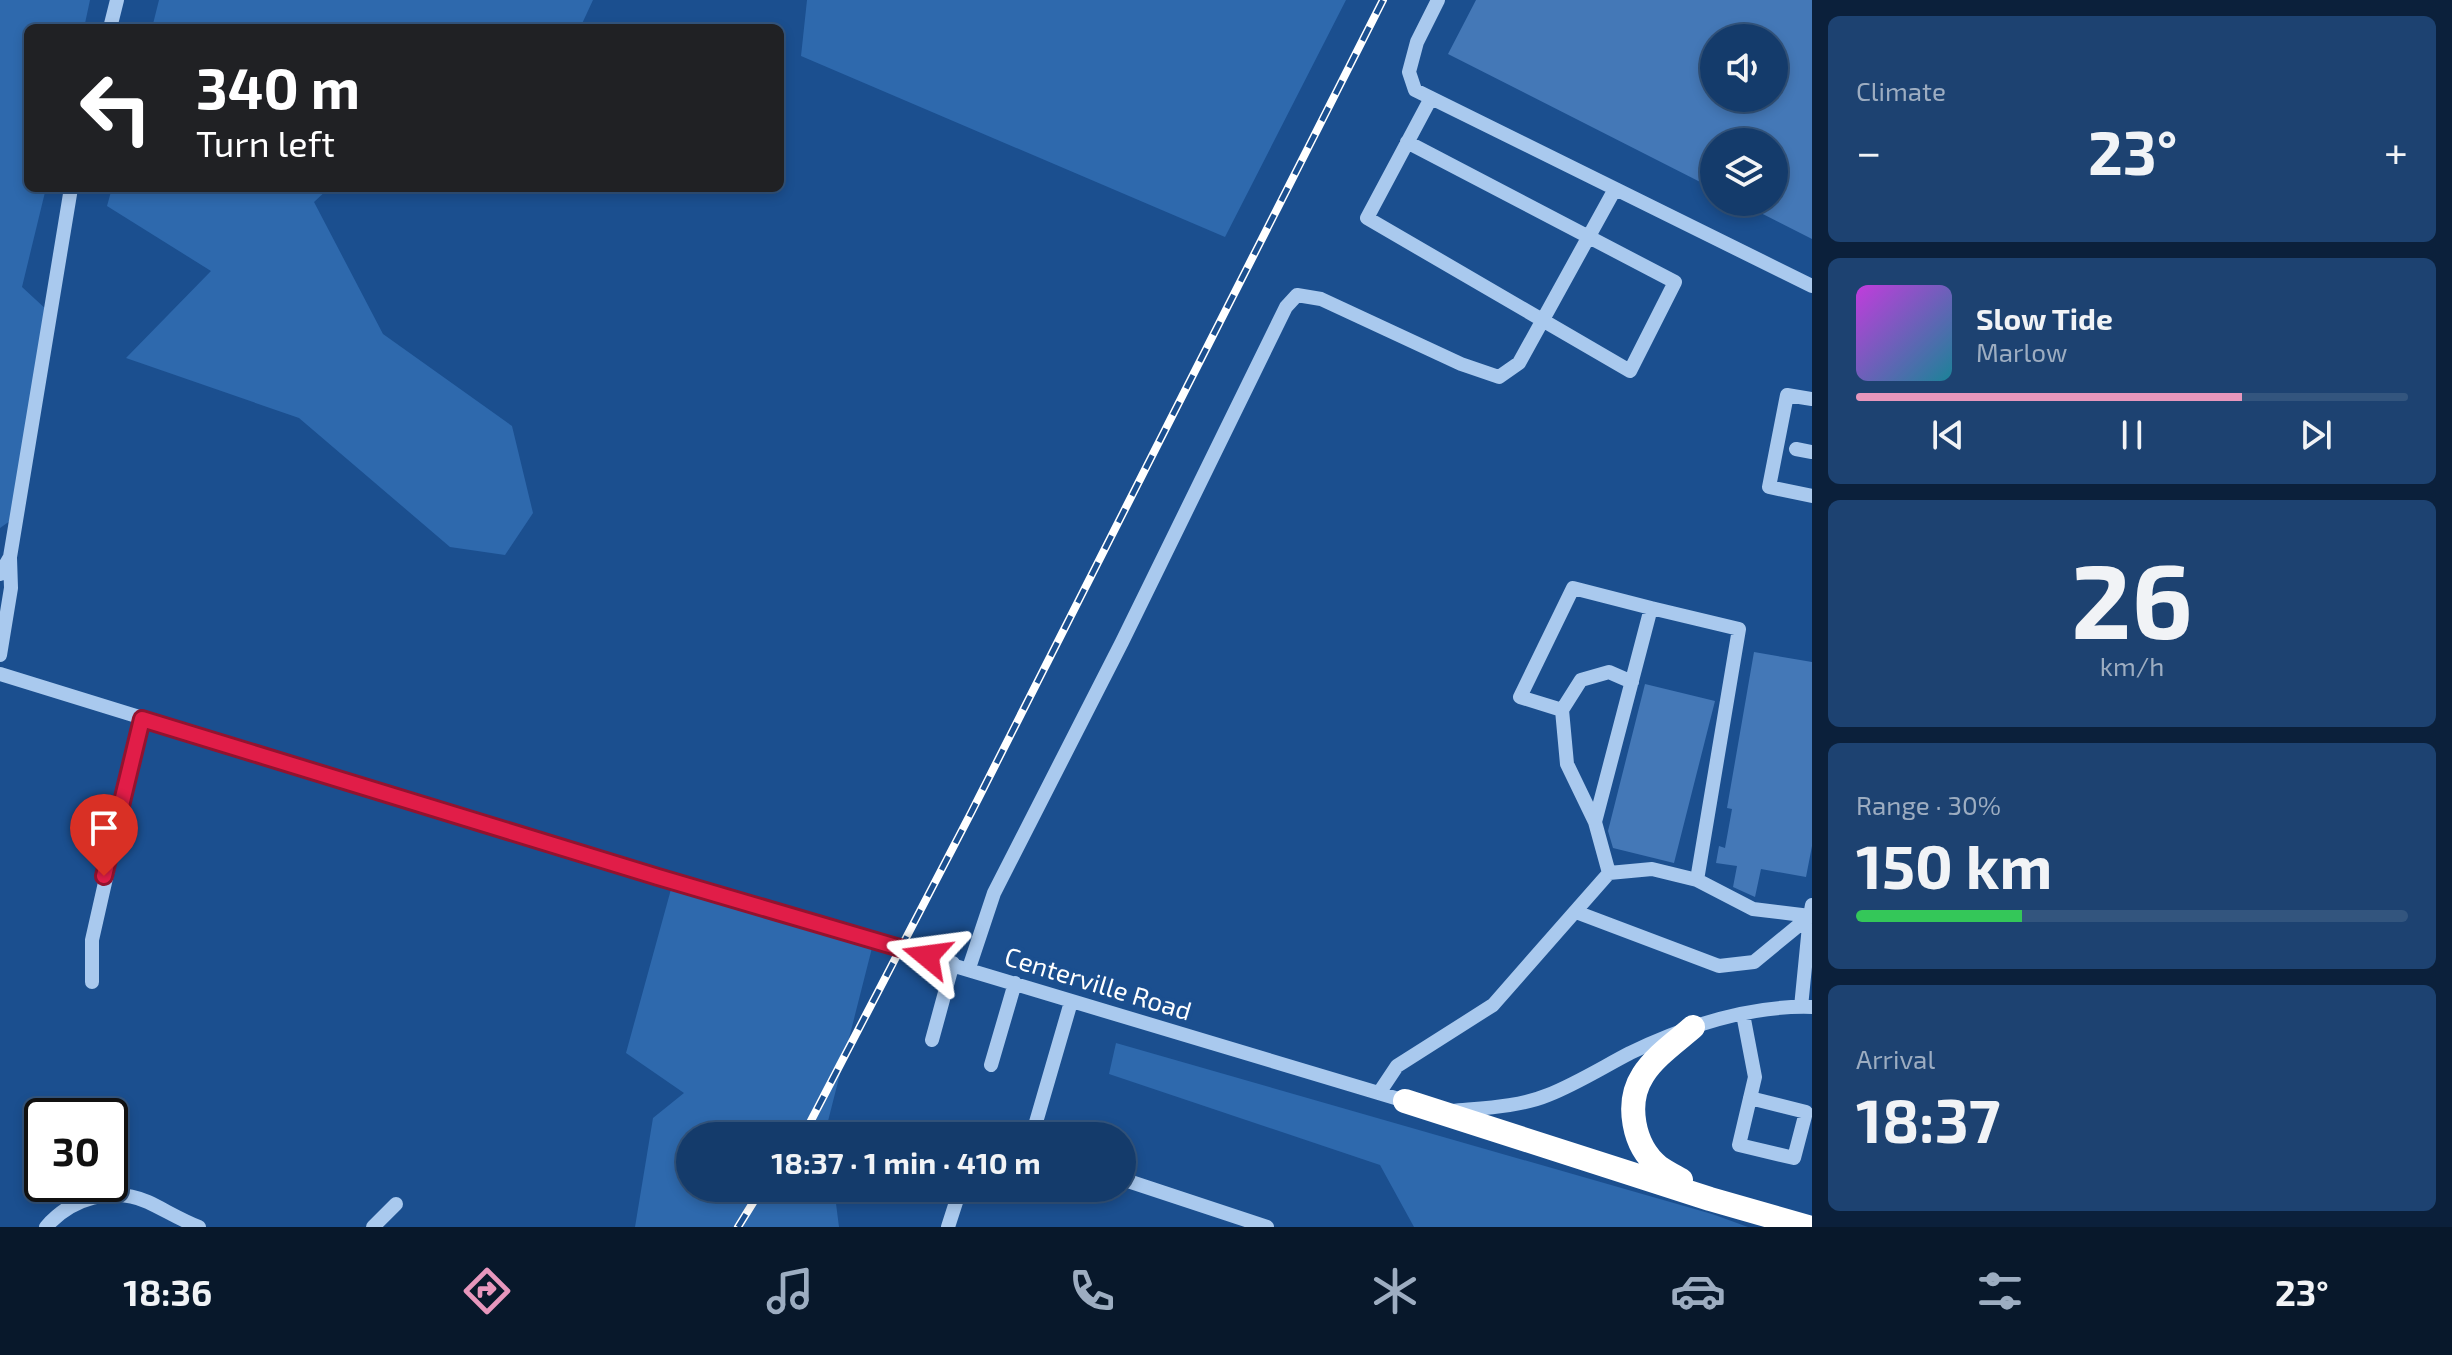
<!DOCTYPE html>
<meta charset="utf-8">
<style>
body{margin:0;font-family:"Exo 2",sans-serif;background:#1d4271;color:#f1f3f6;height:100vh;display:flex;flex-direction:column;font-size:30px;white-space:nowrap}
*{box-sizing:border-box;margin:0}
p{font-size:26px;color:#9dadc1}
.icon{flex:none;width:44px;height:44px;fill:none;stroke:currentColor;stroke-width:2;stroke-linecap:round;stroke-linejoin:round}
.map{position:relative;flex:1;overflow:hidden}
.panel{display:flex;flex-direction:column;gap:16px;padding:16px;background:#0b203b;width:640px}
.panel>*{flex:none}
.guide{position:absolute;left:24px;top:24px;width:760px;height:168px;border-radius:12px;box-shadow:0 4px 12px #0003,0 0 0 2px #33557e;background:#202124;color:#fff;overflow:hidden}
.tools{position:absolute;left:1700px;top:24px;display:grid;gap:16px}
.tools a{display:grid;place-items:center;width:88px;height:88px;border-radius:50%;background:#143b6b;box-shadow:0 4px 12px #0003,0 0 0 2px #33557e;font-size:40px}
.speed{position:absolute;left:24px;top:1098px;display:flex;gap:16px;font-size:40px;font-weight:700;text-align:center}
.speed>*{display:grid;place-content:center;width:104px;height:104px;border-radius:50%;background:#143b6b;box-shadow:0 4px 12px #0003,0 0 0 2px #33557e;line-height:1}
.speed .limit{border:4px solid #111;border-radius:12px;background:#fff;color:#111}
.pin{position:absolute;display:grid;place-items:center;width:68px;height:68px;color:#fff;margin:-82px -34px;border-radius:50% 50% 50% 0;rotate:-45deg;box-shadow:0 0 8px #0007}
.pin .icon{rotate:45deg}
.me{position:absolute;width:88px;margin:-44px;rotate:286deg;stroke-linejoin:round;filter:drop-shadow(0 0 6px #0008)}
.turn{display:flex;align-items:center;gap:28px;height:168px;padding:0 40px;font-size:36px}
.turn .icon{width:104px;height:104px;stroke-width:2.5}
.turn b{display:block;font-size:56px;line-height:68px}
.big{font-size:60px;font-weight:700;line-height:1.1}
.panel .card{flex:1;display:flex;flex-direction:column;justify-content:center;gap:12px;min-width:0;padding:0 28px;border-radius:12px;background:#1d4271}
.panel .dial{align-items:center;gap:0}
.dial b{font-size:104px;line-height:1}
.song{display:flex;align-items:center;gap:24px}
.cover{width:96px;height:96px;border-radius:12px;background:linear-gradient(135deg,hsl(290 70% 55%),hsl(190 70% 35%))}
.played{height:8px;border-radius:4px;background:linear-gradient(90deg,#e797bd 70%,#33557e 70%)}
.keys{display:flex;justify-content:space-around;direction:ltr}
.heat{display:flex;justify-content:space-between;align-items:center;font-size:44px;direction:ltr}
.charge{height:12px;border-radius:6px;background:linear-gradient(90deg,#34c759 30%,#33557e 0)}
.trip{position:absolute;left:676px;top:1122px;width:460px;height:80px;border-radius:40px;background:#143b6b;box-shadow:0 4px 12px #0003,0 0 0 2px #33557e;font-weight:700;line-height:80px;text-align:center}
.menu{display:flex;height:128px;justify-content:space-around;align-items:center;background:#08182b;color:#9dadc1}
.menu .icon{width:56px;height:56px}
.menu .on{color:#e797bd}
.menu b{font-size:36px;color:#f1f3f6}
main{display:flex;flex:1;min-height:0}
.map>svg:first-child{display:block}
</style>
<main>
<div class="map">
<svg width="1812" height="1227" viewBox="0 0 1812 1227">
<rect width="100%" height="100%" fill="#1b4f8f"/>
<path fill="#2e69ad" d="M0 0H90L84 28H28V188H46L22 287 48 311 10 521 0 528Z
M159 0H593L580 28H152Z
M807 0H1346L1225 237 801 56Z
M112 188H329L314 202 383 334 512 426 533 513 505 555 450 547 299 418 126 358 211 271 107 206Z
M673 882 873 944 826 1129 827 1136H690V1188H834L839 1227H635L653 1118 684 1093 626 1053Z
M1116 1043 1712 1214 1748 1227H1414L1380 1165 1109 1074Z"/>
<path fill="#4478b7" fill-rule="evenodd" d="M1476 0H1812V239L1739 202H1774V142H1714V189L1448 54ZM1714 38H1774V98H1714Z
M1754 652 1812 662V846L1806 877 1761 869 1755 897 1733 887 1737 866 1716 863 1719 846 1725 848 1732 809 1727 808Z
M1645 684 1715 701 1674 863 1613 848 1608 831Z"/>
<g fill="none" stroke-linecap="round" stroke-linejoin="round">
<path stroke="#a9c9ee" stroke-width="14" d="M1438 0 1417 42 1409 72 1415 90 1812 286
M110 28 117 0
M1407 142 1675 282 1630 371 1367 218 1431 98
M1812 399 1787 395 1769 487 1812 496
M1796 449 1812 452
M0 574 10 557 71 188
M0 655 11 588 10 558
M0 674 658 877 1412 1103
M1632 682 1609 672 1581 680 1562 710 1520 697 1573 588 1651 608
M1562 710 1567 764 1595 822
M1697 880 1652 869 1609 873 1595 822 1651 608 1739 629 1697 880 1753 909 1810 916 1801 1007
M1576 912 1719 966 1754 962 1810 916 1812 905
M969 968 994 893 1122 642 1286 307 1297 295 1321 299 1461 364 1499 377 1519 363 1615 189
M92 982V940L142 719
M1743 1014 1755 1077 1739 1145 1794 1158 1806 1112 1750 1098
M932 1040 953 963
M991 1065 1015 983
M1379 1093 1397 1066 1493 1005 1609 873
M1452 1111C1483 1108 1519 1107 1548 1095 1576 1084 1603 1067 1630 1053 1686 1026 1749 1005 1812 1007
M1032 1136 1071 1002
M1122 1179 1267 1227
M46 1227C71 1198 112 1186 148 1202 165 1210 181 1220 199 1227
M373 1227 396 1204
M948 1227 957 1199 971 1188"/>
<path stroke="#fff" stroke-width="24" d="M1405 1101 1710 1199 1808 1227
M1681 1180C1674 1176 1666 1172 1659 1167 1633 1146 1625 1103 1643 1075 1654 1057 1677 1041 1693 1027"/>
<g stroke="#fff" stroke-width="8">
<path id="rail" d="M803 1136 972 811 1383 0
M738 1227 762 1188"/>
</g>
<use href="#rail" stroke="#1b4f8f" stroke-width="5" stroke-dasharray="15" stroke-linecap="butt"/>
</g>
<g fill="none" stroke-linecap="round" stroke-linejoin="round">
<g stroke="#92132f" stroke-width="20">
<path id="route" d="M104 876 142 719 658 877 927 956"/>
</g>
<use href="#route" stroke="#e11d48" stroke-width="14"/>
</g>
<g text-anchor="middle" stroke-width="8" stroke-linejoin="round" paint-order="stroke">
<g font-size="26" fill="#fff" stroke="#1b4f8f">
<text transform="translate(1098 984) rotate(17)" y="9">Centerville Road</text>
</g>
</g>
</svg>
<div class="tools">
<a><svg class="icon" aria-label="sound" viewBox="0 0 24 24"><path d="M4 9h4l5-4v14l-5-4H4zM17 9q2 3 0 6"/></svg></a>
<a><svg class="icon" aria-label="layers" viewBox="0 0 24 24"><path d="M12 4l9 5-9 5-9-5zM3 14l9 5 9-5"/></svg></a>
</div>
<div class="speed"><div class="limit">30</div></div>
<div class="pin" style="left:104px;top:876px;background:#d93025"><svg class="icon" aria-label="arrive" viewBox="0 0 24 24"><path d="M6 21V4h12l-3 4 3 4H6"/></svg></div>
<svg class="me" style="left:927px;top:956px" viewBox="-20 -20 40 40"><path d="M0-17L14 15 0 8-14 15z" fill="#e11d48" stroke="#fff" stroke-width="4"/></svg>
<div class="trip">18:37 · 1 min · 410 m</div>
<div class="guide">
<div class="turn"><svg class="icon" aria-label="left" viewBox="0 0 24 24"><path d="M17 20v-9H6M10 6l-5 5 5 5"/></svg><div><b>340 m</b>Turn left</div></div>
</div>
</div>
<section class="panel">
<div class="card"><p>Climate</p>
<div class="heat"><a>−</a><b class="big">23°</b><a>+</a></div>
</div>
<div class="card">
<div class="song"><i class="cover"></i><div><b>Slow Tide</b><p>Marlow</p></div></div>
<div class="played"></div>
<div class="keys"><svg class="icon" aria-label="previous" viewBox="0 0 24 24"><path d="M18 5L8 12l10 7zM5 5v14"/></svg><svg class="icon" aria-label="pause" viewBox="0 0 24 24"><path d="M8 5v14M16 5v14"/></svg><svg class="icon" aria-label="next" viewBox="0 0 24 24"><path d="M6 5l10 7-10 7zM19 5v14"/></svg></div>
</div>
<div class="card dial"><b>26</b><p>km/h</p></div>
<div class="card"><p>Range · 30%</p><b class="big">150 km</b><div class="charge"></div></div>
<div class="card"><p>Arrival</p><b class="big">18:37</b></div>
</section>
</main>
<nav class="menu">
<b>18:36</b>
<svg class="icon on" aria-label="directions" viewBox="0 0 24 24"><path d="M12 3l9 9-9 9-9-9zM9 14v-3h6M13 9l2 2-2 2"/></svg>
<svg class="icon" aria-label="music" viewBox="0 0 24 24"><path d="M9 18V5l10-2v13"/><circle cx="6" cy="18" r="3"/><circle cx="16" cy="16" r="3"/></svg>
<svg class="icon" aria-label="phone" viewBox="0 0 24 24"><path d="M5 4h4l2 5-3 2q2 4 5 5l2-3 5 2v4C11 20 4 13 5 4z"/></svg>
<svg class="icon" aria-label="climate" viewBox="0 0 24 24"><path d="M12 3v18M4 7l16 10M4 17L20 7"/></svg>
<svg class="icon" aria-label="car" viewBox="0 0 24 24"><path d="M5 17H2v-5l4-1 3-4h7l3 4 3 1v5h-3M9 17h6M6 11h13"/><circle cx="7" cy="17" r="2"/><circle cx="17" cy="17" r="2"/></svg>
<svg class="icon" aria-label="filters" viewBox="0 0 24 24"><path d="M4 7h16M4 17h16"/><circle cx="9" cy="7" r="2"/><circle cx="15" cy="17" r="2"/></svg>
<b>23°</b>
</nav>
